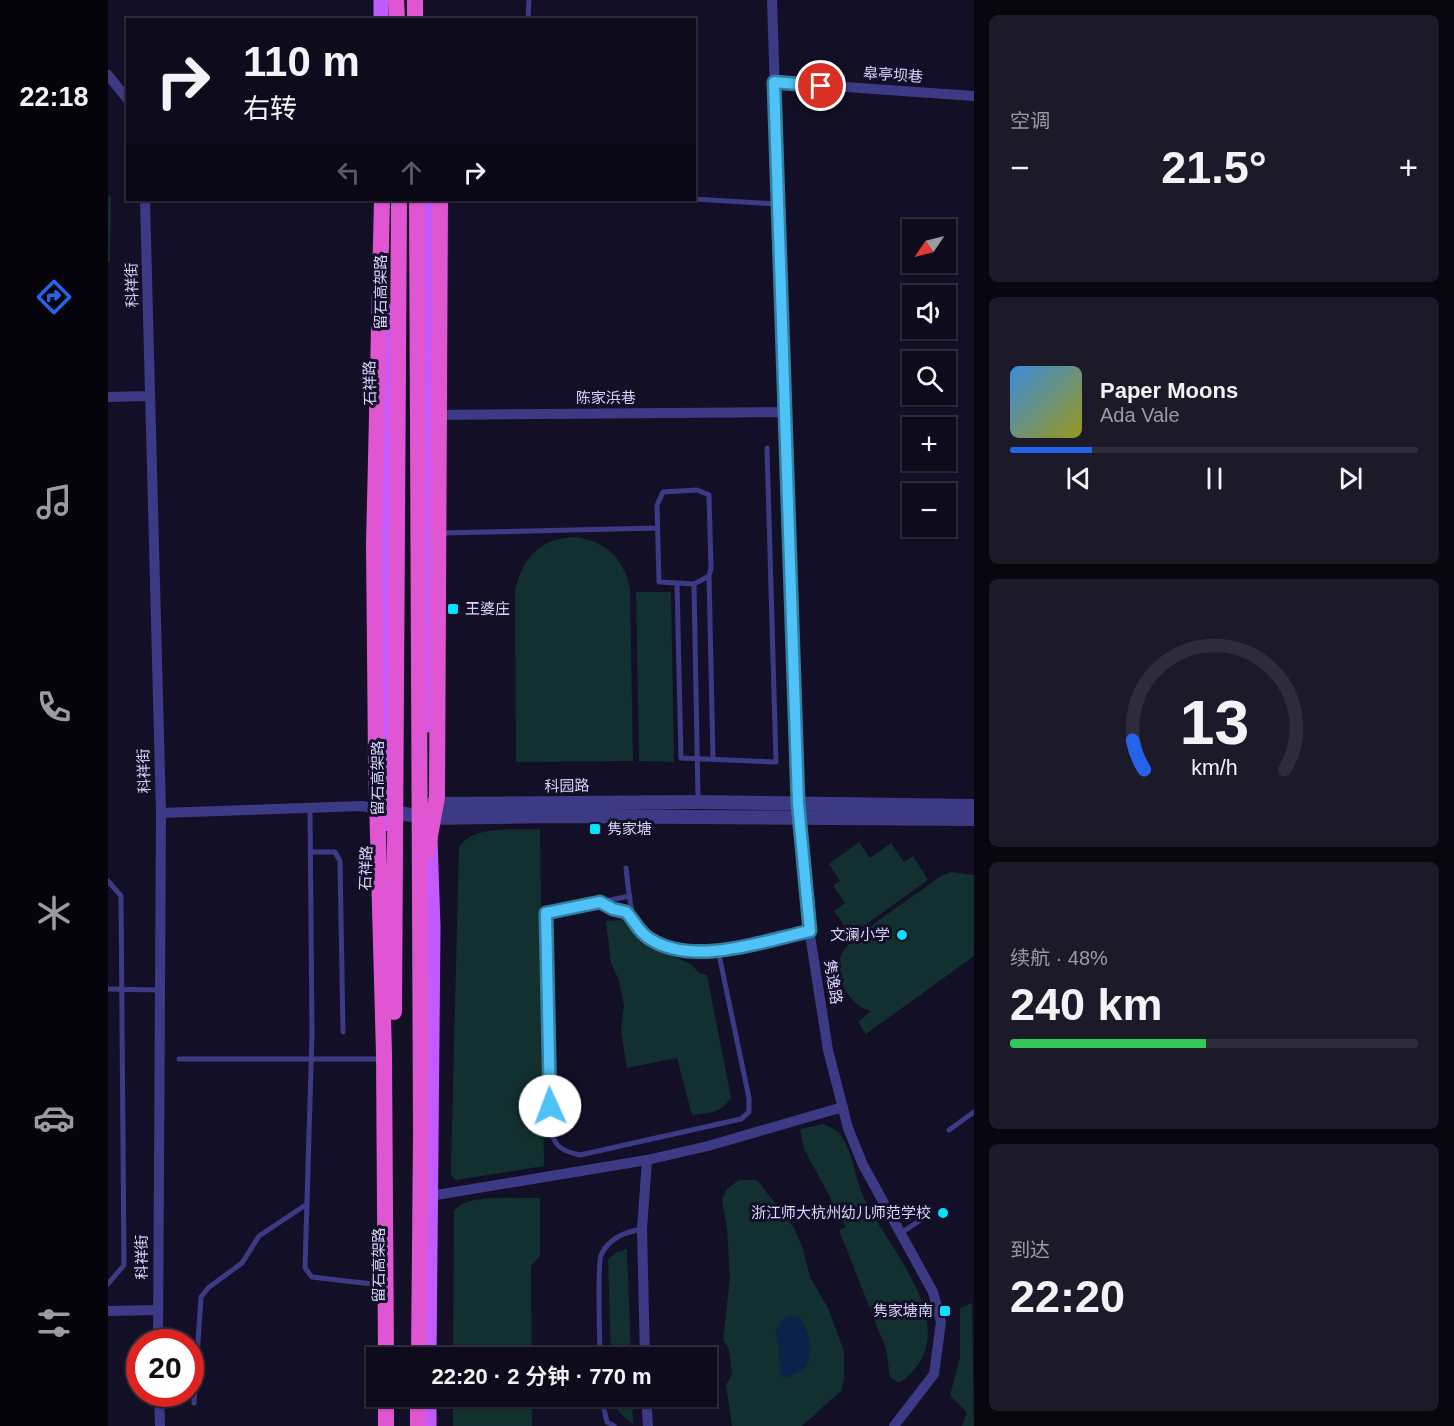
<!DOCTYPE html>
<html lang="zh">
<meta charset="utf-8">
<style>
body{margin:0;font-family:Arial,"Noto Sans SC",sans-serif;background:#1c1929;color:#f1f3f6;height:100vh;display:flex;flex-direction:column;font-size:22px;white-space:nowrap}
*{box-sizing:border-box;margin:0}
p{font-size:20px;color:#9b9ba3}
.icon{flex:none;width:33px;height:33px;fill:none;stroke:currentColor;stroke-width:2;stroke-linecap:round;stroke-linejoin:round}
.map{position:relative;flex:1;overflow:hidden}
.sheet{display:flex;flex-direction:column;gap:15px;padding:15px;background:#08060f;width:480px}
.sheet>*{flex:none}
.banner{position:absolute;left:18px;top:18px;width:570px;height:183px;border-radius:0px;box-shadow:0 2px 4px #0004,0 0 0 2px #2e2b3b;background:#0e0b1c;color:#f1f3f6;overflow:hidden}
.needle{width:39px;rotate:235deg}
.tools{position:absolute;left:794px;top:219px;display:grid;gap:12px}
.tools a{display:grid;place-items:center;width:54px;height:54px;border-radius:0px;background:#0e0b1c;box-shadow:0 2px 4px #0004,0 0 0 2px #2e2b3b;font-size:30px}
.speed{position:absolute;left:18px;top:1329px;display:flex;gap:12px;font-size:30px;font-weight:700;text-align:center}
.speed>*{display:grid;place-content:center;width:78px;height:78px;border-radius:50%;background:#0e0b1c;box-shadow:0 2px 4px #0004,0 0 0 2px #2e2b3b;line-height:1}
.speed .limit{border:9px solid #d22;background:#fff;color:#111}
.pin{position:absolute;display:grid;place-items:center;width:51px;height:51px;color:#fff;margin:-26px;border:3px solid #fff;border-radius:50%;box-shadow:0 2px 6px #0007}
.me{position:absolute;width:66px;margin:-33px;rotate:358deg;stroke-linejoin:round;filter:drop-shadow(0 0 4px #0008)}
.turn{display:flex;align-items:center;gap:21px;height:126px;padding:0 18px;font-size:27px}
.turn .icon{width:78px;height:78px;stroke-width:2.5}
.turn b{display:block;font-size:42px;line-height:51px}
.lanes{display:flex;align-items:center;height:57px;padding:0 18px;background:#0003;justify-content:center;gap:30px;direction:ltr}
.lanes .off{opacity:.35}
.big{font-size:45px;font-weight:600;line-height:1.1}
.sheet .card{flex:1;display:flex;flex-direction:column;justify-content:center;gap:9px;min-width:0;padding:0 21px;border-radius:9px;background:#1c1929}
.sheet .dial{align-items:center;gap:0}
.dial svg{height:156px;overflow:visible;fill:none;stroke:#2e2b3b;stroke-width:7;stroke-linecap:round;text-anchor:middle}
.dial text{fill:#f1f3f6;stroke:none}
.song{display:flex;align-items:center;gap:18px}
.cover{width:72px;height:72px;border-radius:9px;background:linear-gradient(135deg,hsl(210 70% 55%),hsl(60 70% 35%))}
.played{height:6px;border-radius:3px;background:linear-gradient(90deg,#2563eb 20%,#2e2b3b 20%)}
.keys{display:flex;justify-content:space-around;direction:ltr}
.heat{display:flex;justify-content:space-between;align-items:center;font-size:33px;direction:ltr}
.charge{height:9px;border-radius:4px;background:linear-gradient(90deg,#34c759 48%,#2e2b3b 0)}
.trip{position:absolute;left:258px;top:1347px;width:351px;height:60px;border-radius:0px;background:#0e0b1c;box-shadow:0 2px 4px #0004,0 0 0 2px #2e2b3b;font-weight:600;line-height:60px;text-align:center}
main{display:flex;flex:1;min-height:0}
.menu{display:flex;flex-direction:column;width:108px;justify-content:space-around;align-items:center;background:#06040b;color:#9b9ba3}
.menu .icon{width:42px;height:42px}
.menu .on{color:#2563eb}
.menu b{font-size:27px;color:#f1f3f6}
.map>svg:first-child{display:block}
</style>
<main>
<nav class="menu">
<b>22:18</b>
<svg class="icon on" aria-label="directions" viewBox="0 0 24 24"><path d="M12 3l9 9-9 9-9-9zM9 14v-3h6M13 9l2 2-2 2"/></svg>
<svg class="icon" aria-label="music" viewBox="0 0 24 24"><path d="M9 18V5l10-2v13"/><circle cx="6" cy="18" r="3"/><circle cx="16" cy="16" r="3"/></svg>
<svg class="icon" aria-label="phone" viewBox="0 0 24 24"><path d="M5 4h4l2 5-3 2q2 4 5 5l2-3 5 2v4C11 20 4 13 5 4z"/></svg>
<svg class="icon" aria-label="climate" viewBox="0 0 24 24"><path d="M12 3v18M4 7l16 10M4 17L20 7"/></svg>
<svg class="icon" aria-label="car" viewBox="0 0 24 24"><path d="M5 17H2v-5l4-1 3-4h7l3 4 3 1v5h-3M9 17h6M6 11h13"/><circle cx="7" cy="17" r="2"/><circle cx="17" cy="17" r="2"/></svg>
<svg class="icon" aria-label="filters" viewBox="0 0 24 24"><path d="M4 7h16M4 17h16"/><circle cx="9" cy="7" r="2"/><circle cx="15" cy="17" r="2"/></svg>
</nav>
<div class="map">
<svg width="866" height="1426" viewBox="0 0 866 1426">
<rect width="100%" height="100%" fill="#130f26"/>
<path fill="#12302f" d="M0 196 3 197 2 262H0Z
M468 537C499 542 515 558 522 588L525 761 408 762 407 591C415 557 432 538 468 537Z
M528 592H563L566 762 531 761Z
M432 829 436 1166 348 1180 343 1175V1164L351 847C366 824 407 831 432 829Z
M751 842 762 858 783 843 796 862 805 856 820 880 743 935 726 911 737 903 725 886 732 881 721 864Z
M843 872 866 875V956L758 1034 750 1022 763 1011C742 1006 727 979 732 958 734 950 741 944 746 938L833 876Z
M514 920 533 943 583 964 591 973 599 975 623 1098C613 1113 601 1113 584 1115L569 1058 519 1068 513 1031 516 1006 511 980 503 963 498 921Z
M715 1124C720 1126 727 1129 731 1133 745 1150 747 1179 756 1198 781 1251 863 1333 791 1383L782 1377 778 1349 731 1230 738 1227 696 1149 692 1129Z
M631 1180H649L685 1226 694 1246 702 1277 719 1306 736 1351V1380L733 1391 694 1426H624L618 1385 624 1374 621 1350 615 1339 622 1278 619 1229 614 1199 619 1189Z
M432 1198V1256L423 1266 424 1357H345L346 1211C358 1193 411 1199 432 1198Z
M519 1249 523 1357H503L500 1259 509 1252Z
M864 1303 866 1426H854L859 1413 842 1395 852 1358V1308Z
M345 1397H424V1426H345Z
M505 1397H524L525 1424C516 1417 505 1409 505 1397Z"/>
<path fill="#0c2248" d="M681 1316 691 1317C701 1332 707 1354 696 1370L678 1378 672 1375 671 1348 667 1330 672 1322Z"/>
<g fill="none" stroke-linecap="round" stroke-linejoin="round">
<path stroke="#3d3a85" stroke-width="5" d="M420 20 421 0
M586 199 669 204
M333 533 549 528
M601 576 605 758
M569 583 573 758 668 762 659 448
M586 584 551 582 549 505 555 492 589 490 601 495 603 568 601 576 586 584 590 800
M202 808 204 1034 197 1268 204 1277 273 1285
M202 852H227L232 861 235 1032
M518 868C526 938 524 939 596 953
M0 881 13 896 16 1265 0 1284
M522 896 438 913 442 1126C445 1146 453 1151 472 1155L633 1119 641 1112V1098L610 950
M493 902C503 908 515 910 524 918
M0 989 51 990
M71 1059H272
M841 1130 866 1112
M793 1233 817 1217
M492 1358C492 1342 489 1264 493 1255 501 1238 517 1232 534 1229
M493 1396 499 1422 506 1426
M86 1403 93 1297 100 1288 134 1263 151 1236 199 1204"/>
<path stroke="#3d3a85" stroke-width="10" d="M664 0 690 803 702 935 720 1050 740 1128 755 1165 825 1292 833 1322 826 1374 786 1426
M0 75 20 100
M666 82 866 96
M37 200 53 813 50 1342
M0 397 41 396
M326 415 677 412
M53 813 254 806 274 810
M596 953 702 931
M322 1196 539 1160 600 1146 735 1107
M0 1311 49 1310
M537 1358 534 1229 539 1160
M51 1394 52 1426
M538 1396 540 1426"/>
<path stroke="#3d3a85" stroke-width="14" d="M318 804 590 802 866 806
M279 811 321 818 446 816 866 819"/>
<path stroke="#c25bff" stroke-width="15" d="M273 0V20
M320 200 321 725
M277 824 281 439 279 311
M321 1358 325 927 322 839
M321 1426V1396"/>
<path stroke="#e055d1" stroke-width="16" d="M288 0 289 20
M307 0V20
M274 200 266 545 268 761 276 1054 278 1358
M309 200 313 1134 311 1358
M319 852 329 797 332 200
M286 1012 291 200
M278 1396V1426
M310 1426V1396"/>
</g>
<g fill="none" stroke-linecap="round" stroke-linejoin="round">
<g stroke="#337fa1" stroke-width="15">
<path id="route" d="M442 1106 438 913 492 902 505 909 518 912C527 921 530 932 542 939 586 967 655 941 702 931L690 803 666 82 713 86"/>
</g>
<use href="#route" stroke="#4fc3f7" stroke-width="10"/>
</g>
<g fill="#00e5ff" stroke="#130f26" stroke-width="2">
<rect x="339" y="603" width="12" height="12" rx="3"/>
<rect x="481" y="823" width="12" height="12" rx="3"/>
<circle cx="794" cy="935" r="6"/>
<circle cx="835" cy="1213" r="6"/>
<rect x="831" y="1305" width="12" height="12" rx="3"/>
</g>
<g text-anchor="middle" stroke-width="6" stroke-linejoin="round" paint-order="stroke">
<g font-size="15" fill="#d9d4ff" stroke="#130f26">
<text transform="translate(785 75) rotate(4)" y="5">皋亭坝巷</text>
<text transform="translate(24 285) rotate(-91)" y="5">科祥街</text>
<text transform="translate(273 292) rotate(-90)" y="5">留石高架路</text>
<text transform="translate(262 383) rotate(-91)" y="5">石祥路</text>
<text x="498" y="403">陈家浜巷</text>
<text transform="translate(36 771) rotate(-92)" y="5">科祥街</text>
<text transform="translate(270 778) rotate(-90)" y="5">留石高架路</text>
<text transform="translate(459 786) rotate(-1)" y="5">科园路</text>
<text transform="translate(258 868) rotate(-88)" y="5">石祥路</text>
<text transform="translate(725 982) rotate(81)" y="5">隽逸路</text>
<text transform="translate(34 1257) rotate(-90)" y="5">科祥街</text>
<text transform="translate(271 1265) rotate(-90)" y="5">留石高架路</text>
</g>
<g font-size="15" fill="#d9d4ff" stroke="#130f26" text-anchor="end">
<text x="357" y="614" text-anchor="start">王婆庄</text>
<text x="499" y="834" text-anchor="start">隽家塘</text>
<text x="782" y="940">文澜小学</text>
<text x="823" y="1218">浙江师大杭州幼儿师范学校</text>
<text x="825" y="1316">隽家塘南</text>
</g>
</g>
</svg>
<div class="tools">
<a><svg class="needle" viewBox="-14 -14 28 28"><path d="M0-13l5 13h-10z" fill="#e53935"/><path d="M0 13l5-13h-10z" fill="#9b9ba3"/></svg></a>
<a><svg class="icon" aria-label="sound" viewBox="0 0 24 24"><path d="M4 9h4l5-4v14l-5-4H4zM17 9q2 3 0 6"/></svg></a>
<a><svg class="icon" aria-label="search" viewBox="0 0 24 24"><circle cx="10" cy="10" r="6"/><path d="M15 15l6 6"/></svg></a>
<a>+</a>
<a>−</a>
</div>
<div class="speed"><div class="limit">20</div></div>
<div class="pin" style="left:713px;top:86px;background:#d93025"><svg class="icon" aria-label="arrive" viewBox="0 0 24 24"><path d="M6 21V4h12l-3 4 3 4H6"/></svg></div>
<svg class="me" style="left:442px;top:1106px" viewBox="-20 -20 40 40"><circle r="19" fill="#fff"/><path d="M0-13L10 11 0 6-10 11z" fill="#4fc3f7"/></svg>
<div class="trip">22:20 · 2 分钟 · 770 m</div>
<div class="banner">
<div class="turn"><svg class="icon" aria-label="right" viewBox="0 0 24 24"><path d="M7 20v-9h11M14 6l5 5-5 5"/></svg><div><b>110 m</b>右转</div></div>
<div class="lanes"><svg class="icon off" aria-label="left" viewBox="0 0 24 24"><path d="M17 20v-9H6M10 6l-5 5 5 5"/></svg><svg class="icon off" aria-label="ahead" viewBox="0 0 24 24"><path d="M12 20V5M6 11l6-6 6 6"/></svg><svg class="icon" aria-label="right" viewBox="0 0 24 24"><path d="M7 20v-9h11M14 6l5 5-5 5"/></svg></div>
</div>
</div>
<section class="sheet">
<div class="card"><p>空调</p>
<div class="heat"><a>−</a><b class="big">21.5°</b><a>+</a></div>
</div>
<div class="card">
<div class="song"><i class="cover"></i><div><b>Paper Moons</b><p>Ada Vale</p></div></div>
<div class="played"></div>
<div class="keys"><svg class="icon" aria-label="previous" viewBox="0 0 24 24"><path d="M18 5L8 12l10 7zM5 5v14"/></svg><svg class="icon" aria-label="pause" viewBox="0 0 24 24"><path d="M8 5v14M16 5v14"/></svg><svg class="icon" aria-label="next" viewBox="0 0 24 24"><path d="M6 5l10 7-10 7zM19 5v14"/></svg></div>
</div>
<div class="card dial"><svg viewBox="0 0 100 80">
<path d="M14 69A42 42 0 1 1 86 69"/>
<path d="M14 69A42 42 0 0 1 8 54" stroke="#2563eb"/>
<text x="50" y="56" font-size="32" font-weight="700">13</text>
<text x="50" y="72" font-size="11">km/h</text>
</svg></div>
<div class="card"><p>续航 · 48%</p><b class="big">240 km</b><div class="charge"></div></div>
<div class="card"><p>到达</p><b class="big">22:20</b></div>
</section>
</main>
